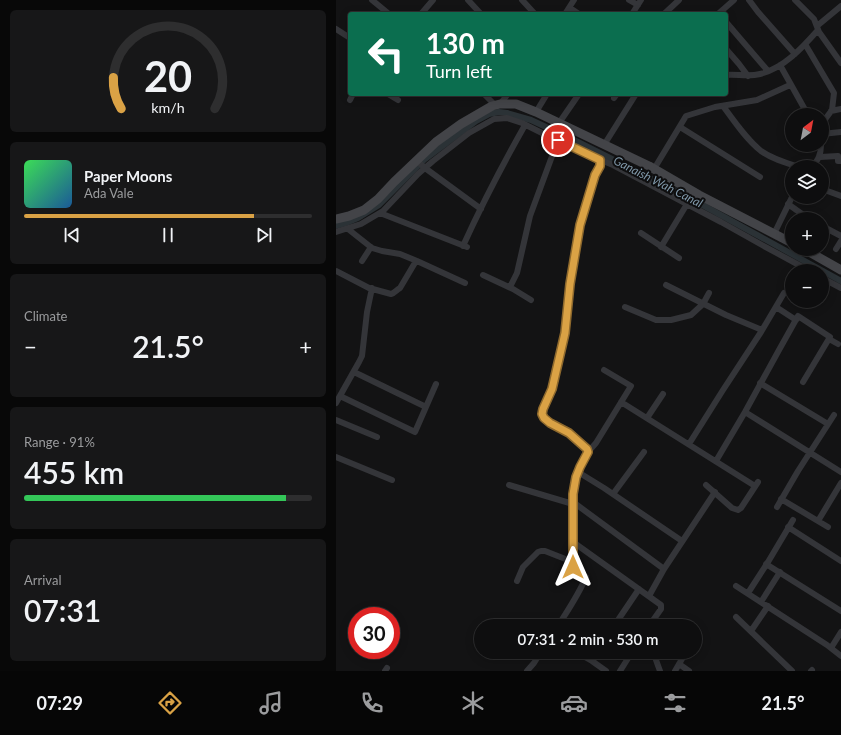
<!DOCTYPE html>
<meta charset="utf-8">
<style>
body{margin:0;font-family:Lato,sans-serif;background:#171718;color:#f1f3f6;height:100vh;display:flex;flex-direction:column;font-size:15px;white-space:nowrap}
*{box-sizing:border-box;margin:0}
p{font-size:13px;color:#9b9c9e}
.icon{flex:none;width:22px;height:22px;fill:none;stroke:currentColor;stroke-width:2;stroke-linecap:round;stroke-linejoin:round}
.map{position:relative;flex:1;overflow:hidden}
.details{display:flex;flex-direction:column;gap:10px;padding:10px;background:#080808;width:336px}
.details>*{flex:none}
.hud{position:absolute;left:12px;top:12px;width:380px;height:84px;border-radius:4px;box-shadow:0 2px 10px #0003,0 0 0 1px #2e2e2f;background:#0b6e4f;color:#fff;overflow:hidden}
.needle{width:26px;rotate:32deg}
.buttons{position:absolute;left:449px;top:108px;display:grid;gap:8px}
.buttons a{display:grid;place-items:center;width:44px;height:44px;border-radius:50%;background:#0e0e0f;box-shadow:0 2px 10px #0003,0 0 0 1px #2e2e2f;font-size:20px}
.speed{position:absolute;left:12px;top:607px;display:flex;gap:8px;font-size:20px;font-weight:700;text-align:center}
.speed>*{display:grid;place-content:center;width:52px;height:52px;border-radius:50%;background:#0e0e0f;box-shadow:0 2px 10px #0003,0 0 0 1px #2e2e2f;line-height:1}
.speed .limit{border:6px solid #d22;background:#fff;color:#111}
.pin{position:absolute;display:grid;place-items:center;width:34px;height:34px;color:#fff;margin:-17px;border:2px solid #fff;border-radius:50%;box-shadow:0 1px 4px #0007}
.me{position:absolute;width:44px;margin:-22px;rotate:0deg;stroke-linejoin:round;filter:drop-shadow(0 0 3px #0008)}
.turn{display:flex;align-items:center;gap:14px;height:84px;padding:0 12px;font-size:18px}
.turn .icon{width:52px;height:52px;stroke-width:2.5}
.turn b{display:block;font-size:28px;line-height:34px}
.big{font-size:30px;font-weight:600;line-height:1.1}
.details .card{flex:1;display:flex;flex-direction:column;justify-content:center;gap:6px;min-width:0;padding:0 14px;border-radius:6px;background:#171718}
.details .dial{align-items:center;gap:0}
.dial svg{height:104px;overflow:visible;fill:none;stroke:#2e2e2f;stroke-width:7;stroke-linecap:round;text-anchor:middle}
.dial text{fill:#f1f3f6;stroke:none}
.song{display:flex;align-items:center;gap:12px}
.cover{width:48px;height:48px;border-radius:6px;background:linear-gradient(135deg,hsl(130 70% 55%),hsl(210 70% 35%))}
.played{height:4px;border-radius:2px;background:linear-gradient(90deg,#daa245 80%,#2e2e2f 80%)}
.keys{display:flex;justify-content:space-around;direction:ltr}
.heat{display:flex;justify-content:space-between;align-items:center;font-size:22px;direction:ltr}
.charge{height:6px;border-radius:3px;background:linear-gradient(90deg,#34c759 91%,#2e2e2f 0)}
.trip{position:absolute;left:138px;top:619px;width:228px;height:40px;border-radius:20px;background:#0e0e0f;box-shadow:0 2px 10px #0003,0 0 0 1px #2e2e2f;font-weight:600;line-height:40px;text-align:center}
.menu{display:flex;height:64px;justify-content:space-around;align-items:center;background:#060606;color:#9b9c9e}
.menu .icon{width:28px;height:28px}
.menu .current{color:#daa245}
.menu b{font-size:18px;color:#f1f3f6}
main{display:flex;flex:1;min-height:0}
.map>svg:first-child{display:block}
</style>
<main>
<section class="details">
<div class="card dial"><svg viewBox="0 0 100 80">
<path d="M14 69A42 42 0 1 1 86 69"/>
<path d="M14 69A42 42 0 0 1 8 45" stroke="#daa245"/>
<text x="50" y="56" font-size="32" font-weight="700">20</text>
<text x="50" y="72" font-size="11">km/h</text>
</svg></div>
<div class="card">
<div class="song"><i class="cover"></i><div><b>Paper Moons</b><p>Ada Vale</p></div></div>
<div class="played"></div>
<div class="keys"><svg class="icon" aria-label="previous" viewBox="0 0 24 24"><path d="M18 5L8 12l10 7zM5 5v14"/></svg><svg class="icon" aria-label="pause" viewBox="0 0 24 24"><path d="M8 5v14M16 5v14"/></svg><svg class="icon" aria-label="next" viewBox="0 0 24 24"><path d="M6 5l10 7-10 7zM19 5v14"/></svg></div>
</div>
<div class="card"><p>Climate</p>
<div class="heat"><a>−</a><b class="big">21.5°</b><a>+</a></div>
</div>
<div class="card"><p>Range · 91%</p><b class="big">455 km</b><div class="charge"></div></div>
<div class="card"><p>Arrival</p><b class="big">07:31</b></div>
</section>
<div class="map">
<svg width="505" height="671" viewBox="0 0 505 671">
<rect width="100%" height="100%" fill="#131314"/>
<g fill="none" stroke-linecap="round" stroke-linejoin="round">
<path stroke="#2b3236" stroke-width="6" d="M0 226 10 223 22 218 43 205 89 159 140 121 153 114 163 112 171 113 195 120 242 142 350 196 505 281"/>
<path stroke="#343539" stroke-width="6" d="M36 0 53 14
M132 0 145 14
M186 0 199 14
M293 0 302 5
M413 0 422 12 459 54
M459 0 478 19 483 32 505 63
M234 8 243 14
M85 14 97 0
M229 14 238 0
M296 14 305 0
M328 14 343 0
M382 14 398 0
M390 22 432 71
M481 26 505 6
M0 29 14 38
M469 44 498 93 496 110 490 118 486 128
M390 49 403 64 412 76
M444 65 472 115
M390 75C401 74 413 77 424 74 448 68 466 48 482 30
M52 94 62 100
M148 94 159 105
M278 98 281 94
M14 100 17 94
M164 104 172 94
M387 106C398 121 410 139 425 151 436 159 450 163 463 167
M495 111 505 109
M200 112 211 94
M344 127 424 177
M486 134 505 132
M268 145 300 94
M484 157 502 156V161H505
M80 160 89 168 145 209
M476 167C482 160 485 155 485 145
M318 169 350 116 379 107 421 100 454 85
M486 189 505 196
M452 204 473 219
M44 213 131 247
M486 226 505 236
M12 229 36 248 46 251 64 254 81 261 129 283
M0 232 25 224 47 211 82 174 97 161 133 133 158 119 171 118 186 123 242 151 277 165 385 222 426 245 474 271
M305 233 343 258
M438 234 456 197
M127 246C146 204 167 164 189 125
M325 247 351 204
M500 249 505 241
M26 261 35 247
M0 271 33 288 55 294C59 293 60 290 64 288L80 261
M147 275 177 289 195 300
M486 278 505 288
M330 285 390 315 426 330
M174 287 181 273 194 216 222 140 225 130 223 123 243 94
M289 307 320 320H335L355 315 367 304 373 293
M440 307 460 320
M493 339 502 344
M18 372 90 407
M424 383 492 424
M4 396 79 432 100 384
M285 402 419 486
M0 403 23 362 26 356 31 312 36 288
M409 412 505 472
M311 418 327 394
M0 420 41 437
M353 444 387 390 425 332 448 293
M252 452 251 449 233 433 214 423 208 418 206 414 207 409 216 389 229 333 234 284 244 225 259 175 264 166V160
M0 457 56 480
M380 461 409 412 443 350 462 316 494 337 467 382
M242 472 268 488 346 541
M173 485 237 504
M370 485 396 508 402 510 405 508 422 482
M277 494 308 452
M445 499 492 527
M237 502 328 569
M441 507 462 471 498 415
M482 521 505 483
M452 527 505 561
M237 542 325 605V609L313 626
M430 564 505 611
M181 581 187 567 202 552 205 551H209L237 562
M400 586 491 645 505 656
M412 593 432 562 457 520
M313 596 328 569 379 492
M425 602 444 572
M400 617 456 671
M222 626C232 610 243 594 250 577L237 567 238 524 237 504V494L240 477 244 467 252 452 260 443 295 386 268 370
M278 626 303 589
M415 631 432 606
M495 648 505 632
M240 652 256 661 270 671
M320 660 324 671
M256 661 262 652
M343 664 353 671
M49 671 51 668
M191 671 198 663 205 652
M284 671 296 652
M339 671 350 652
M475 671 476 670"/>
<path stroke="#434448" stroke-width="9" d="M0 219 13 216 28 210 42 199 58 182 100 142 125 124 156 106 164 104H180L200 112 313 166 363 195 456 243
M468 249 505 270"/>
</g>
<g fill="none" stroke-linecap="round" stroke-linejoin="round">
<g stroke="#8e692d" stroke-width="10">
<path id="route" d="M222 140 264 160V166L259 175 244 225 234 284 229 333 216 389 207 409 206 414 208 418 214 423 233 433 251 449 252 452 244 467 240 477 237 494V567"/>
</g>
<use href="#route" stroke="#daa245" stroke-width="7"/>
</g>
<g text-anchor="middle" stroke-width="4" stroke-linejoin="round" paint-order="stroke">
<g font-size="12" font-style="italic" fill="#8199aa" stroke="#0e0e0f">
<text transform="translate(322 182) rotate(27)" y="4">Ganaish Wah Canal</text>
</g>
</g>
</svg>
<div class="buttons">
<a><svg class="needle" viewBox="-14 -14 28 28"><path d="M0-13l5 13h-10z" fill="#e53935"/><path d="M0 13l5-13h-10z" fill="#9b9c9e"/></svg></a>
<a><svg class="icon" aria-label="layers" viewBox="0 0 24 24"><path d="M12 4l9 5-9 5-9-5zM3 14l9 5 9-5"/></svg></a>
<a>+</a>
<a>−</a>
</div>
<div class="speed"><div class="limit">30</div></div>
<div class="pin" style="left:222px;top:140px;background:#d93025"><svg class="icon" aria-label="arrive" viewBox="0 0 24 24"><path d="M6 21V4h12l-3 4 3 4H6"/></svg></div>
<svg class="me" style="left:237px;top:567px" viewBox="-20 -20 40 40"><path d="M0-17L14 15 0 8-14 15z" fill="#daa245" stroke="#fff" stroke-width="4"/></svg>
<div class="trip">07:31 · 2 min · 530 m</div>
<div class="hud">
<div class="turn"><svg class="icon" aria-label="left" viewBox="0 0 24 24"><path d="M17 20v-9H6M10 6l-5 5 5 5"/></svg><div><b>130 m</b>Turn left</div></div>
</div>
</div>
</main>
<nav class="menu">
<b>07:29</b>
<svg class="icon current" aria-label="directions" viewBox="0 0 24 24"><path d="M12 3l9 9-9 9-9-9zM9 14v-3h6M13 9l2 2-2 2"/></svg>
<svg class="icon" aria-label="music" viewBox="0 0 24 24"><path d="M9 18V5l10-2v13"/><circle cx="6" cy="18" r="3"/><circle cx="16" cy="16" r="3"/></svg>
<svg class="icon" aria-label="phone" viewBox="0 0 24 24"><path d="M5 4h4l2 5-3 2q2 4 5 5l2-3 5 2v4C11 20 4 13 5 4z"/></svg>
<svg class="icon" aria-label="climate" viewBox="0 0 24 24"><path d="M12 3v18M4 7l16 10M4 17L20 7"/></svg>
<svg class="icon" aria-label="car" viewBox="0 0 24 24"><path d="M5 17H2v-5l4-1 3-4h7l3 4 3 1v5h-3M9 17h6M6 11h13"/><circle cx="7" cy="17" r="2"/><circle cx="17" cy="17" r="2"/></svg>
<svg class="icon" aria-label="filters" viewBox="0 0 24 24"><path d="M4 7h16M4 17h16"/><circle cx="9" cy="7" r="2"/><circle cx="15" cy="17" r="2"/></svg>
<b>21.5°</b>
</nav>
